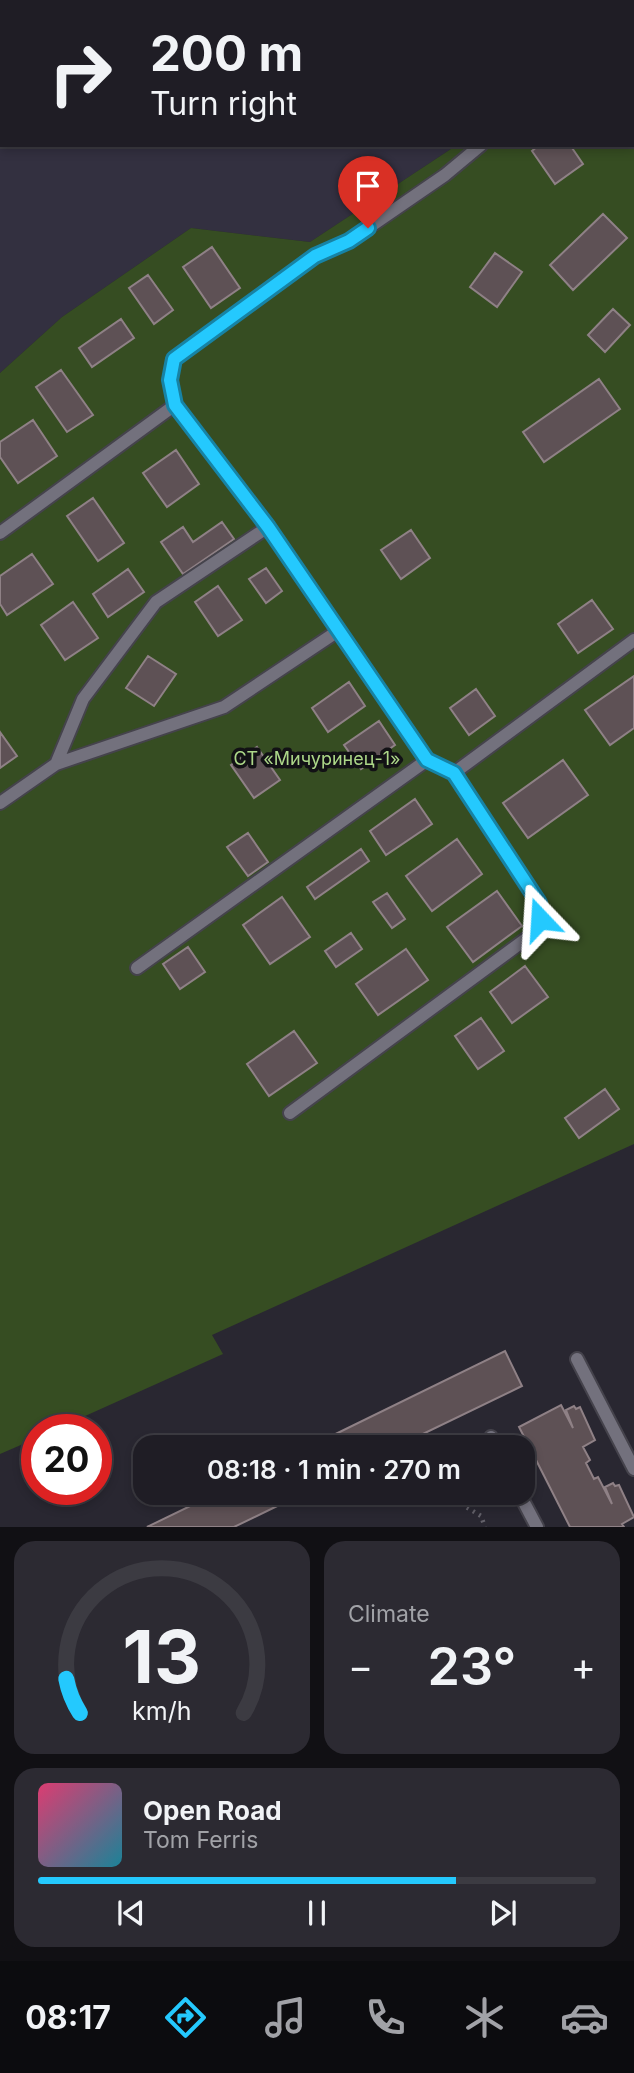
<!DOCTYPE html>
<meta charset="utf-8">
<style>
body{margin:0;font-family:Inter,sans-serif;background:#2c2a32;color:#f1f3f6;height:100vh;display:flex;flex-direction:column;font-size:26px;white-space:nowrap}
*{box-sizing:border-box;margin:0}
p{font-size:23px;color:#a1a2a7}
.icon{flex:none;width:38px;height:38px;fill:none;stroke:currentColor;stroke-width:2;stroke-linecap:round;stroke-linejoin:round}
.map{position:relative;height:1527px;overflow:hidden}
.drawer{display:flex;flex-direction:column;gap:14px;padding:14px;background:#111014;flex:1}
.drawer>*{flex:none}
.banner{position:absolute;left:0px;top:0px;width:635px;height:147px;box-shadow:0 4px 10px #0003,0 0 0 2px #3c3b42;background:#1f1d25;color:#f1f3f6;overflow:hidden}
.speed{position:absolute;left:21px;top:1414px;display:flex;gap:14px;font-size:35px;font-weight:700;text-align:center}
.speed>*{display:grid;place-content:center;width:91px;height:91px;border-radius:50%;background:#1f1d25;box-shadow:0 4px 10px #0003,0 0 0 2px #3c3b42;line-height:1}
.speed .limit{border:10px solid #d22;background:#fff;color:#111}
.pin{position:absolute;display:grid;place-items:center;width:60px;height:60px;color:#fff;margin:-72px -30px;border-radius:50% 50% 50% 0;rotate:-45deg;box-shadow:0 0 7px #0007}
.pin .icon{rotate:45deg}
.me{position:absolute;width:77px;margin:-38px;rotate:340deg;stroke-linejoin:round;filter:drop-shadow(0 0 5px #0008)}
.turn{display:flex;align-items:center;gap:24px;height:147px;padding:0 35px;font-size:32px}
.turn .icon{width:91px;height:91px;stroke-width:2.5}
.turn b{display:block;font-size:49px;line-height:60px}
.big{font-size:52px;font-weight:600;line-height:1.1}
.drawer .tile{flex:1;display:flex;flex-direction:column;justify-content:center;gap:10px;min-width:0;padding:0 24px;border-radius:21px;background:#2c2a32}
.drawer .dial{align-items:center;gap:0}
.dial svg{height:182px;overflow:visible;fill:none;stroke:#3c3b42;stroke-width:7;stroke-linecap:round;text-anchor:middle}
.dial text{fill:#f1f3f6;stroke:none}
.song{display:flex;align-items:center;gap:21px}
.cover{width:84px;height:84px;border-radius:10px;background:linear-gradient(135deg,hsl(340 70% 55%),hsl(190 70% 35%))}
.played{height:7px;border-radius:4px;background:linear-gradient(90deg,#24c9fe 75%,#3c3b42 75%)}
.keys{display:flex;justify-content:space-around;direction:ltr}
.heat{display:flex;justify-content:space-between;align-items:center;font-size:38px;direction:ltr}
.drawer .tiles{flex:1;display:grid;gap:14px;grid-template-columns:1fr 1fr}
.tile:last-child{grid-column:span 2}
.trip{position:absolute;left:133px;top:1435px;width:402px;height:70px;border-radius:21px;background:#1f1d25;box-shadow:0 4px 10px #0003,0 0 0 2px #3c3b42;font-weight:600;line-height:70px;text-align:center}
.dock{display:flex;height:112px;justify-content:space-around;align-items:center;background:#0c0c0f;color:#a1a2a7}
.dock .icon{width:49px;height:49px}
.dock .selected{color:#24c9fe}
.dock b{font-size:32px;color:#f1f3f6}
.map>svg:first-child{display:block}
</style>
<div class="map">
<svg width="634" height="1527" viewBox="0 0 634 1527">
<rect width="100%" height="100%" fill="#292731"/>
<path fill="#333040" d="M0 0H634V6V2H2V145H457L310 242 191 228 62 317 0 373Z"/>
<path fill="#364d22" d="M634 6V1144L212 1335 223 1354 54 1430H37V1438L0 1454V373L62 317 191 228 310 242 457 145H634Z"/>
<path fill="#5e5155" stroke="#8f8186" stroke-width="2" d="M539 145H570L583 164 555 184 532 151Z
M603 214 627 238 573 290 550 265Z
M212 247 240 288 211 308 183 267Z
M495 253 522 272 497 307 470 287Z
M148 275 173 310 154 324 129 288Z
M613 309 630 325 605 352 588 335Z
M121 319 134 338 92 367 79 348Z
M61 370 93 415 67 432 36 387Z
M599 379 620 409 544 462 523 432Z
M33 420 57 456 18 483 0 457V442Z
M176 450 199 484 167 507 143 473Z
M93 498 124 543 98 561 67 516Z
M222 522 234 539 183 574 161 542 183 527 193 542Z
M411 530 430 558 401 579 381 550Z
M32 554 53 584 7 615 0 604V576Z
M266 568 282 591 266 603 249 579Z
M128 569 144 592 108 617 93 594Z
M218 586 242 620 218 636 195 602Z
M592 600 613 629 578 653 558 624Z
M73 602 98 638 65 660 41 625Z
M148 656 176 674 154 706 126 688Z
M634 676V728L610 745 585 710Z
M349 682 365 706 328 732 312 708Z
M476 689 495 716 469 735 450 708Z
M379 721 395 745 361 769 344 745Z
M0 732 17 756 0 768Z
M257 747 280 780 254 798 231 765Z
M563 760 588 795 528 838 503 803Z
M415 799 432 824 386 855 370 831Z
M248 833 268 862 248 876 227 847Z
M457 839 482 874 432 911 406 876Z
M361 849 369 861 315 899 307 887Z
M497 891 522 926 473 962 447 927Z
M387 893 405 919 392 928 373 902Z
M282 897 310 937 270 964 243 925Z
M351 933 362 949 336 967 325 951Z
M188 947 205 972 180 989 163 964Z
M406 949 428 980 378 1015 356 984Z
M525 966 548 997 512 1023 490 992Z
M481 1018 504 1051 478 1069 455 1036Z
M294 1031 317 1063 269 1096 247 1064Z
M605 1089 619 1109 579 1138 565 1118Z
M505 1351 522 1386 396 1447H309Z
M561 1405 573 1428 566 1410 574 1406 576 1409 580 1407 595 1440 583 1447 590 1460 586 1463 594 1479 598 1477 612 1504 605 1487 613 1483 615 1486 619 1485 634 1517 622 1524 624 1527H570L534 1456 519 1427Z
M217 1493H304L234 1527H147Z"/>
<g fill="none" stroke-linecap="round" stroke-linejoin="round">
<g stroke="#45434c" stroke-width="16">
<path id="service" d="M268 527 175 405 170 380 174 359 315 256 349 241 445 175 481 145
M0 533 175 405
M454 773 634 640
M0 803 56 764 224 707 338 631 268 527 156 602 83 699 56 764
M137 968 427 760
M290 1113 534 933 540 919 539 903 454 773 427 760 338 631
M577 1359 634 1469
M491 1437 496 1447
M519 1493 537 1527"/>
</g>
<path stroke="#63616a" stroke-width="4.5" stroke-dasharray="2 5" stroke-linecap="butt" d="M319 2 326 0
M443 1493 481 1516 485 1527"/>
<use href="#service" stroke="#73717d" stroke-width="12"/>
</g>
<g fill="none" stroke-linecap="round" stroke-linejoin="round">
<g stroke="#1783a5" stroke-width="18">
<path id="route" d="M368 228 349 241 315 256 174 359 170 380 175 405 268 527 427 760 454 773 539 903 540 919"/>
</g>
<use href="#route" stroke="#24c9fe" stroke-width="12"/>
</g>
<g text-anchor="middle" stroke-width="7" stroke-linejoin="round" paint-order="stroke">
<g font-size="18" fill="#acd788" stroke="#121115">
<text x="317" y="765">СТ «Мичуринец-1»</text>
</g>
</g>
</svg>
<div class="speed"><div class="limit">20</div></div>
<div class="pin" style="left:368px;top:228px;background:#d93025"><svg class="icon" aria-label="arrive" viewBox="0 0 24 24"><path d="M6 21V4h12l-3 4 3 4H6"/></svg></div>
<svg class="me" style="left:540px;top:919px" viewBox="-20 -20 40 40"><path d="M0-17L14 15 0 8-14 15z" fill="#24c9fe" stroke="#fff" stroke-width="4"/></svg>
<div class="trip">08:18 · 1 min · 270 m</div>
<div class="banner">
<div class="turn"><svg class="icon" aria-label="right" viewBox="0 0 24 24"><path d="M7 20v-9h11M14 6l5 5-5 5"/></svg><div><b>200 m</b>Turn right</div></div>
</div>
</div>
<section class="drawer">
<div class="tiles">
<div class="tile dial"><svg viewBox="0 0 100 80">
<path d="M14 69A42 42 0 1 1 86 69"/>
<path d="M14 69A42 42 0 0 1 8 54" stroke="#24c9fe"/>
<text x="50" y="56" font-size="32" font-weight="700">13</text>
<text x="50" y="72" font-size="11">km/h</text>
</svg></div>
<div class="tile"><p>Climate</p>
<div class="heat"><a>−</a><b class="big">23°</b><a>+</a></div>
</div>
<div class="tile">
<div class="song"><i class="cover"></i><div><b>Open Road</b><p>Tom Ferris</p></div></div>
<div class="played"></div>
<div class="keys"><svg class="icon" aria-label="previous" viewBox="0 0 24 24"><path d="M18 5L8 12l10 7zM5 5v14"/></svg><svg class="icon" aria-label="pause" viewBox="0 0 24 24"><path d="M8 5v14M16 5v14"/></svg><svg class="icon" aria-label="next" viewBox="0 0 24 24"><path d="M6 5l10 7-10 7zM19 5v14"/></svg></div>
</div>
</div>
</section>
<nav class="dock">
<b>08:17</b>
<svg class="icon selected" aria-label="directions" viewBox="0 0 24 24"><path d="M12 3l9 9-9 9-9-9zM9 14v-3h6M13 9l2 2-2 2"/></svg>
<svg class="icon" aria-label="music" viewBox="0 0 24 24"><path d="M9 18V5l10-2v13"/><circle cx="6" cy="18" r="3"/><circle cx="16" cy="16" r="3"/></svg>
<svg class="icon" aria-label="phone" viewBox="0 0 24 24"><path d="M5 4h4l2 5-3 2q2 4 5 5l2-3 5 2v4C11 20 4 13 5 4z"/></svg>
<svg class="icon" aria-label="climate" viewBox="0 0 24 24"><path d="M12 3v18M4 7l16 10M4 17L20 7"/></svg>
<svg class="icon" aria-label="car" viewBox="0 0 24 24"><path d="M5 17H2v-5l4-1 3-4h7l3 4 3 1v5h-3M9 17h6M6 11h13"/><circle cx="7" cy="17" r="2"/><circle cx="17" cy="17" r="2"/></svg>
</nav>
